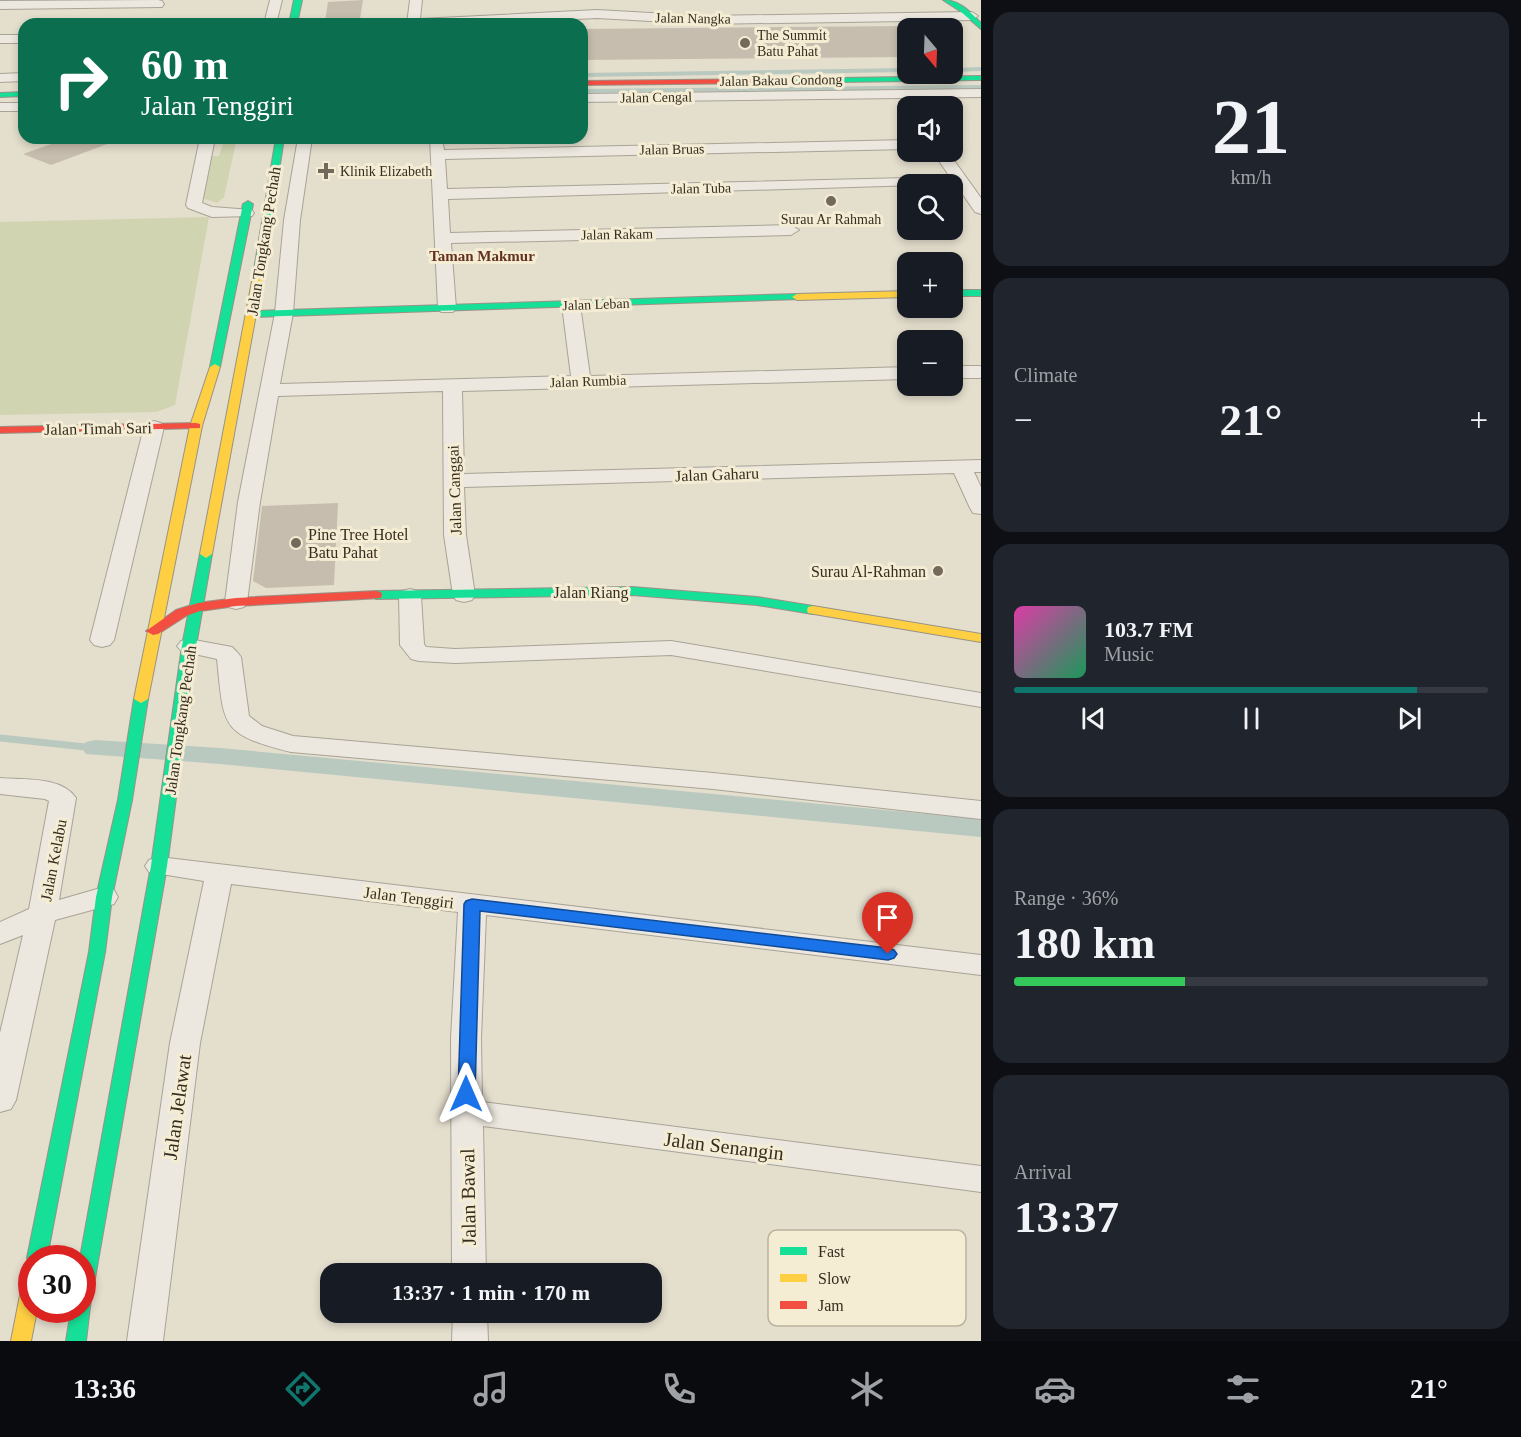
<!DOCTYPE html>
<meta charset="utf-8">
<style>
body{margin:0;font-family:"Times New Roman",serif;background:#20242c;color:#f1f3f6;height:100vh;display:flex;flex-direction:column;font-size:22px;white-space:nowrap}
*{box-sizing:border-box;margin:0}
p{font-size:20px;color:#9ea1a6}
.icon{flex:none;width:33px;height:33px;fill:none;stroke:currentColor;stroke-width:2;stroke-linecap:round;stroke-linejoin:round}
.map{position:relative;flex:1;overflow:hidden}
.drawer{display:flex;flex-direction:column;gap:12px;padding:12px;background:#0d0f14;width:540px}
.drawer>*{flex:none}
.guide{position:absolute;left:18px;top:18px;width:570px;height:126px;border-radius:18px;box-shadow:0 3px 9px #0003;background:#0b6e4f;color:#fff;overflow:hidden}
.needle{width:39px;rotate:161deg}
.tools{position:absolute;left:897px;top:18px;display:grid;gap:12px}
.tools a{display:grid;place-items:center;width:66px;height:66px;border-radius:12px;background:#171b24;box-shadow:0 3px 9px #0003;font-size:30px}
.speed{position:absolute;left:18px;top:1245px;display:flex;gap:12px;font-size:30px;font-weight:700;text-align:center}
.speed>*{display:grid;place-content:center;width:78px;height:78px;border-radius:50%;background:#171b24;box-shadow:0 3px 9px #0003;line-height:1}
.speed .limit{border:9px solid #d22;background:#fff;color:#111}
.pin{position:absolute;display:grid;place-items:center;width:51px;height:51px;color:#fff;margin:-62px -26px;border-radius:50% 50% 50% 0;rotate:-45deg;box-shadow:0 0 6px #0007}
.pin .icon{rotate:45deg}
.me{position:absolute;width:66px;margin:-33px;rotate:0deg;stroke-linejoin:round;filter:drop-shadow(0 0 4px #0008)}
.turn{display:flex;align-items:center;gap:21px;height:126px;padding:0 24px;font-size:27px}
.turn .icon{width:78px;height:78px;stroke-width:2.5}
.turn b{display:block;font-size:42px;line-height:51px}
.big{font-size:45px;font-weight:700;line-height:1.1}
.drawer .card{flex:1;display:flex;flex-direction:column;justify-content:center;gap:9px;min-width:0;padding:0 21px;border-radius:18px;background:#20242c}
.drawer .dial{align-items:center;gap:0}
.dial b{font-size:78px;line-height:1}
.song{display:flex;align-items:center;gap:18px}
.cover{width:72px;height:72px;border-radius:9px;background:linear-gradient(135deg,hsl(320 70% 55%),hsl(150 70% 35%))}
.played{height:6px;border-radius:3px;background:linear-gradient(90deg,#0f766e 85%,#363941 85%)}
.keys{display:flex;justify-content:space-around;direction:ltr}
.heat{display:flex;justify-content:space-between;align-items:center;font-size:33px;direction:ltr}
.charge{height:9px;border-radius:4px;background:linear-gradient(90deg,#34c759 36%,#363941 0)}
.trip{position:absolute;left:320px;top:1263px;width:342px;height:60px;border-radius:18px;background:#171b24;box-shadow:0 3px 9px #0003;font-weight:700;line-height:60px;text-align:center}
.menu{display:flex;height:96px;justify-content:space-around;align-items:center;background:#090b0e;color:#9ea1a6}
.menu .icon{width:42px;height:42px}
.menu .selected{color:#0f766e}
.menu b{font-size:27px;color:#f1f3f6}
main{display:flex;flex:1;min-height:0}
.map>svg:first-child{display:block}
</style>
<main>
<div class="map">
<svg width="981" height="1341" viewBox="0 0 981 1341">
<rect width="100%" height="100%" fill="#e4decd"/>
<path fill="#d1d4b0" d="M221 138H237L224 197 217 203 202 198 208 156H219L223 144Z
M209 217 175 405 156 412 0 415V222Z"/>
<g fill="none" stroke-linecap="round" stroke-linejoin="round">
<path stroke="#b9c9c0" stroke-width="4" d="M952 70 981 69
M582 75 908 70
M582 91 981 87"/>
<path stroke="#b9c9c0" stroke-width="7" d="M0 738 95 748"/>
<path fill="#b9c9c0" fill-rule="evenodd" d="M95 740 220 748 981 819V837L220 764 86 754 82 748 86 742Z"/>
</g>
<path fill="#c7bdae" d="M363 0 360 19 325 21 328 2Z
M908 26V57L582 60V29Z
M68 138H117L118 140 51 165 23 154Z
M338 503 334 585 266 588 253 581 262 506Z"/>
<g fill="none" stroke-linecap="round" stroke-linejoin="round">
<g stroke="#a9a396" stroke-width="2">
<path id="street" d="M158 0 162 1 164 4 162 7 0 9V1Z
M270 0H282L276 24H264Z
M410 0H422L420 19 597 10 704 16 972 12 978 16 972 20 704 24 597 18 472 24H407Z
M0 35H24V43H0Z
M24 73V81L0 82V74Z
M981 89V97L582 102V94Z
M0 103H24V111H0Z
M196 138H211L214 143 202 203 212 207 252 210 254 213 252 216 212 217 188 208 186 205 199 143Z
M298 138H312L300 220 293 313 280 384 571 376 562 305 565 301H577L580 305 590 376 908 367V379L462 391 464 474 981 460V472H974L981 487V514L973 513 970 508 954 473 464 487 466 535 475 595 472 600 464 602 456 600 453 595 444 535 443 391 278 396 260 502 247 602 244 607 236 609 228 607 225 602 238 502 275 313 284 220Z
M430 138H442L444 150 908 140V149L445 159 447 189 950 177 933 152H948L981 198V214L975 212 957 186 952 184 448 199 450 233 791 225 799 230 791 235 451 243 456 308 453 312H441L438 308Z
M952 366H981V378H952Z
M154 421 161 423 164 427 114 640 110 645 102 647 94 645 90 640 144 427 147 423Z
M410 589 418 591 421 596 424 644 426 647 455 649 671 641 981 693V707L671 655 455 663 419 661 411 659 400 645 399 596 402 591Z
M189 639 232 647 237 652 241 657 249 716 262 726 293 736 713 773 981 801V819L713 789 291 752C220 734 224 727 217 659L181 651 177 646 181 641Z
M0 778C23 780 62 776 76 798L59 900 104 887 114 890 118 897 114 904 55 920 16 1100 11 1109 0 1112V1033L23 935 0 944V922L29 909 49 801 45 799 0 794Z
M159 857 981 955V975L486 915 481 1038 482 1102 981 1166V1192L483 1126 486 1274H452L451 1038 458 912 231 884 200 1043 163 1341H127L170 1043 204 881 149 872 145 866 149 860Z
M453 1312H487L488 1341H452Z"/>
</g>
<g stroke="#999286" stroke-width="2">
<path id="fast" d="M294 0H302L297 24H289Z
M943 0C960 0 970 12 981 23V29L960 11Z
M981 76V80L767 83 763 81 767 79Z
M24 92V96L0 97V93Z
M276 138H284L263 276 258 279 253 276Z
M248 201 253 204 220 367 215 370 210 367 243 204Z
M952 290H981V296H952Z
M797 294 801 295V299L252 317 247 314 252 311Z
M206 550 212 554 196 646 167 866 90 1307 86 1341H66L71 1310H82V1258H80L151 866 182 646 200 554Z
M632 587 757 597 813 606 819 610 813 614 757 605 632 595 376 599 370 595 376 591Z
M141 695 148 699 132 800 112 897 105 952 47 1258H32V1264L27 1258 89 952 96 897 118 800 134 699Z"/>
</g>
<g stroke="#999286" stroke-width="2">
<path id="slow" d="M258 273 263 276 212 554 206 558 200 554 253 276Z
M908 291V297L797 300 792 297 797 294Z
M215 364 220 367 202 426 148 699 141 703 134 699 190 426 210 367Z
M813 606 981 634V642L808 613 807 610 808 607Z
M32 1277V1310H37L31 1341H11L22 1285 25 1279Z"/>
</g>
<g stroke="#999286" stroke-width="2">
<path id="jam" d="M770 79 771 81 767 83 582 85V81Z
M196 423 200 424V428L0 433V427Z
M376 591 381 592 382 595 381 598 236 606 200 611 186 616 158 634 153 635 146 631 176 610 198 603 236 598Z"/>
</g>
<use href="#street" fill="#ece8df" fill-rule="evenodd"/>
<use href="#fast" fill="#16e098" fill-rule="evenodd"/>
<use href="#slow" fill="#ffcf43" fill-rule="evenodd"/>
<use href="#jam" fill="#f24e42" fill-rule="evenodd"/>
</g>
<path fill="#1a73e8" stroke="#114b97" stroke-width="1.5" d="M472 899 888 948 894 950 897 954 894 958 888 960 480 911 475 1094 473 1099 466 1101 460 1099 458 1094 464 904 466 901Z"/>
<g fill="#746a5c" stroke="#f4edd4" stroke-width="2">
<circle cx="745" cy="43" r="6"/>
<path d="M323 162h6v6h6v6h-6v6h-6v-6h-6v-6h6z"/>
<circle cx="831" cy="201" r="6"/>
<circle cx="296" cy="543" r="6"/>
<circle cx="938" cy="571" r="6"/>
</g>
<g text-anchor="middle" stroke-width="6" stroke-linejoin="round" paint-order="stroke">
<g font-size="14" fill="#372c1f" stroke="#f4edd4">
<text transform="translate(693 18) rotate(1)" y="5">Jalan Nangka</text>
<text transform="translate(781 80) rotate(-1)" y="5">Jalan Bakau Condong</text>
<text transform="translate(656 97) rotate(-1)" y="5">Jalan Cengal</text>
<text transform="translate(672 149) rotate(-1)" y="5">Jalan Bruas</text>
<text transform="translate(701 188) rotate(-1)" y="5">Jalan Tuba</text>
<text transform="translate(617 234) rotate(-1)" y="5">Jalan Rakam</text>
<text transform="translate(596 304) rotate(-2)" y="5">Jalan Leban</text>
<text transform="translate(588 381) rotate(-2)" y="5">Jalan Rumbia</text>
</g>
<g font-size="14" fill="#372c1f" stroke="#f4edd4" text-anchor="start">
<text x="757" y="40">The Summit<tspan x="757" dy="16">Batu Pahat</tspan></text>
<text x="340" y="176">Klinik Elizabeth</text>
<text x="831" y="224" text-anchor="middle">Surau Ar Rahmah</text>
</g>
<g font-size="15" font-weight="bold" fill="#63311f" stroke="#f4edd4">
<text x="482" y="261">Taman Makmur</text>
</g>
<g font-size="16" fill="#372c1f" stroke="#f4edd4">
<text transform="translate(263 241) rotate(-81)" y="6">Jalan Tongkang Pechah</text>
<text transform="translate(98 428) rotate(-1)" y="6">Jalan Timah Sari</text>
<text transform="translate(717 474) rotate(-2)" y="6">Jalan Gaharu</text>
<text transform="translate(454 490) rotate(-92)" y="6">Jalan Canggai</text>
<text x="591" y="598">Jalan Riang</text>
<text transform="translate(180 720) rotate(-82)" y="6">Jalan Tongkang Pechah</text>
<text transform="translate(53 860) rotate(-79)" y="6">Jalan Kelabu</text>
<text transform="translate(409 897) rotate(7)" y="6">Jalan Tenggiri</text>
</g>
<g font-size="16" fill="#372c1f" stroke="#f4edd4" text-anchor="start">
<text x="308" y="540">Pine Tree Hotel<tspan x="308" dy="18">Batu Pahat</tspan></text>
<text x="926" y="577" text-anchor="end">Surau Al-Rahman</text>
</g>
<g font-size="20" fill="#372c1f" stroke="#f4edd4">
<text transform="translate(177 1107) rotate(-82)" y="7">Jalan Jelawat</text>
<text transform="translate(724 1146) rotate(7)" y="7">Jalan Senangin</text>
<text transform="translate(468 1197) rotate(-91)" y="7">Jalan Bawal</text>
</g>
</g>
<rect x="768" y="1230" width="198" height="96" rx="9" fill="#f4edd4" stroke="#bbb39e" stroke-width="1.5"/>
<rect x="780" y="1247" width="27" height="8" fill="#16e098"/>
<rect x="780" y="1274" width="27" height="8" fill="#ffcf43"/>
<rect x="780" y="1301" width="27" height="8" fill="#f24e42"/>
<g font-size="16" fill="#372c1f">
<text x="818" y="1257">Fast</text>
<text x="818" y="1284">Slow</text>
<text x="818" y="1311">Jam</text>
</g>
</svg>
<div class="tools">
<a><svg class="needle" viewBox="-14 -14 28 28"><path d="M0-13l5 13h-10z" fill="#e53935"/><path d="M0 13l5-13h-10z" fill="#9ea1a6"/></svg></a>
<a><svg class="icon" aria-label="sound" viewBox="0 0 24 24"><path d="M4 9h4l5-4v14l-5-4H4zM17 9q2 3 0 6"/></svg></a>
<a><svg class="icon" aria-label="search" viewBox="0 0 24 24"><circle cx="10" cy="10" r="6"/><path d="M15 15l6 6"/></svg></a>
<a>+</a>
<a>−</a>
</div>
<div class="speed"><div class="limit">30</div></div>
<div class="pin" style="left:888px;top:954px;background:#d93025"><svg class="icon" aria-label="arrive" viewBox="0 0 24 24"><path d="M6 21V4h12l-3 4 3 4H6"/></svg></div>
<svg class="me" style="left:466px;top:1094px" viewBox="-20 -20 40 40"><path d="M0-17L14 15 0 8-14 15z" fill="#1a73e8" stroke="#fff" stroke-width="4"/></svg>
<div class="trip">13:37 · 1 min · 170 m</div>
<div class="guide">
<div class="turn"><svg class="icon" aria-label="right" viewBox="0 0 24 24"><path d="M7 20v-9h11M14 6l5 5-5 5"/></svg><div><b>60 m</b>Jalan Tenggiri</div></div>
</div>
</div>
<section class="drawer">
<div class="card dial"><b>21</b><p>km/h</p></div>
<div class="card"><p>Climate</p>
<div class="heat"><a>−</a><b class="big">21°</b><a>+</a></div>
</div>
<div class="card">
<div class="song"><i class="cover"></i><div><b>103.7 FM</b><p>Music</p></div></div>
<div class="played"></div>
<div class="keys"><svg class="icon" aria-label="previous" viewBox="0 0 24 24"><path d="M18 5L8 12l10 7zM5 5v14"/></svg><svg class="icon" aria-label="pause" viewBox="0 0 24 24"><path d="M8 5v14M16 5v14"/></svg><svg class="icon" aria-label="next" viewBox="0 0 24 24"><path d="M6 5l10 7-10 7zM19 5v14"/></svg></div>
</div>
<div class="card"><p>Range · 36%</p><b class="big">180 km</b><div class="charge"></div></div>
<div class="card"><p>Arrival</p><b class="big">13:37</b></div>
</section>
</main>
<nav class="menu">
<b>13:36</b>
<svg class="icon selected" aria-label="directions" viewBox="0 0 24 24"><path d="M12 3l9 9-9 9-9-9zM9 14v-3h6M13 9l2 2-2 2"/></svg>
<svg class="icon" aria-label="music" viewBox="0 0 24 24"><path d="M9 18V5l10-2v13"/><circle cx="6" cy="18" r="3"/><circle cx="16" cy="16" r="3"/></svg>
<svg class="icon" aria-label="phone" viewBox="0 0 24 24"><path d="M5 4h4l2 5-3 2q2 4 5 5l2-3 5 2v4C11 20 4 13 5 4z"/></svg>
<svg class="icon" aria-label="climate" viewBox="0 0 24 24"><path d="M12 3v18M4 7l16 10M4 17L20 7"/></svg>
<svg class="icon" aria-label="car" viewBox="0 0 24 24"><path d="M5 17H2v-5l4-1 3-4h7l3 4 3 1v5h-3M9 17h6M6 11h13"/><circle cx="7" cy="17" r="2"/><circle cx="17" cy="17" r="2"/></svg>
<svg class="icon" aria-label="filters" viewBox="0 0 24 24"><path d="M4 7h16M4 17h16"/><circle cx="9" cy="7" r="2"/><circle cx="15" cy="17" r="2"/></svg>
<b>21°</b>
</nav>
